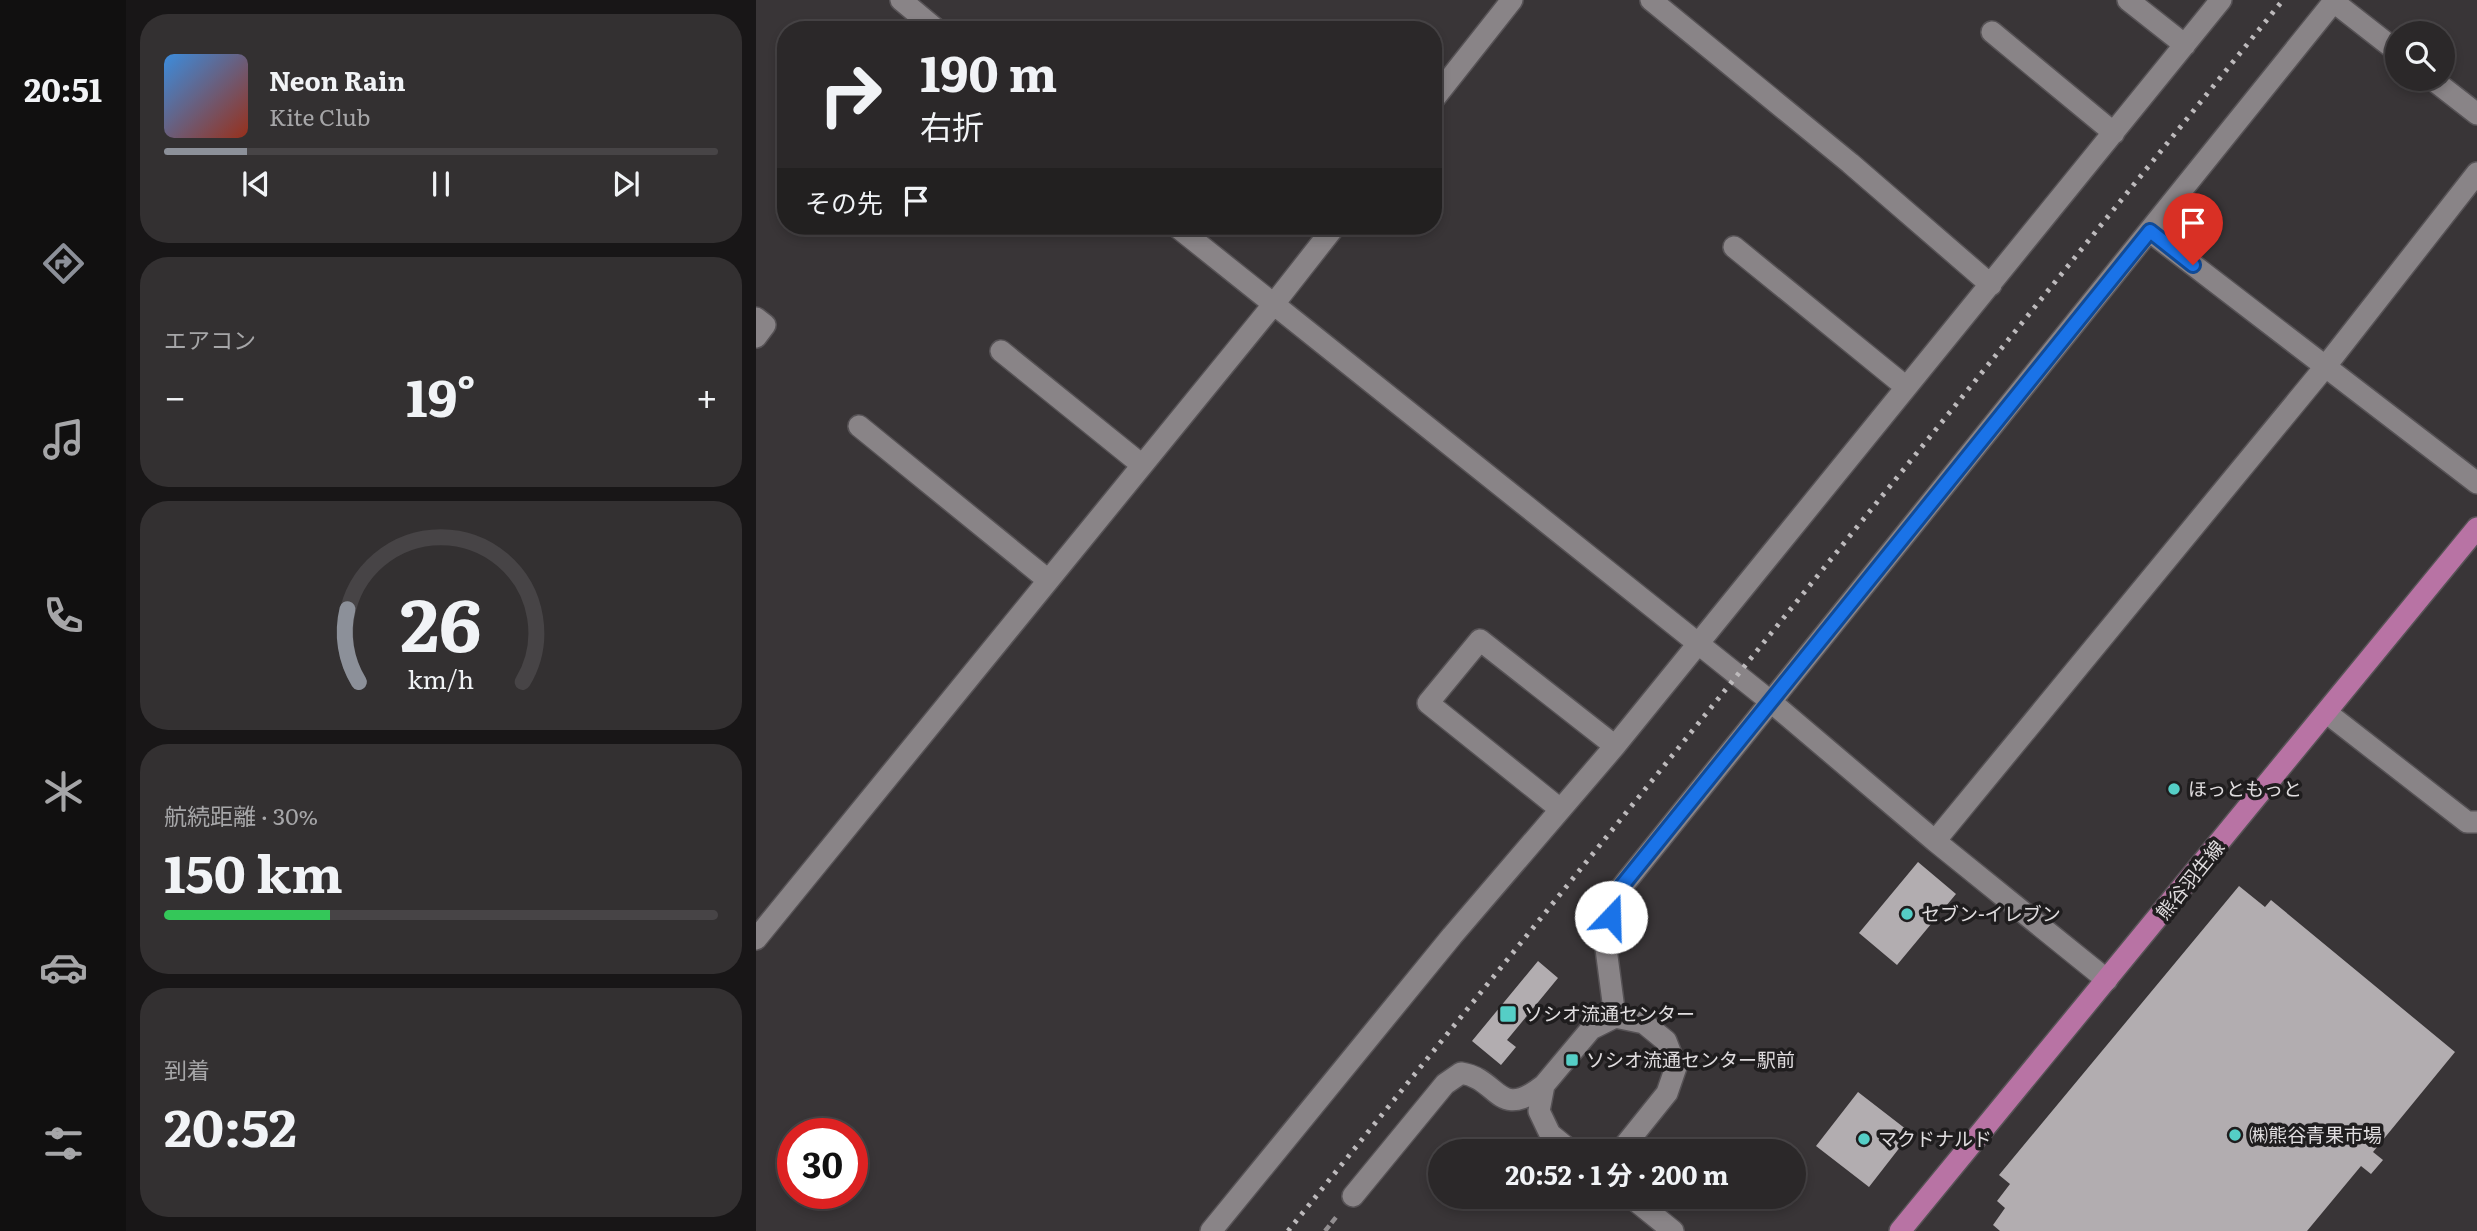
<!DOCTYPE html>
<html lang="ja">
<meta charset="utf-8">
<style>
body{margin:0;font-family:Literata,"Noto Sans JP",serif;background:#333031;color:#f1f3f6;height:100vh;display:flex;flex-direction:column;font-size:26px;white-space:nowrap}
*{box-sizing:border-box;margin:0}
p{font-size:23px;color:#a6a6a8}
.icon{flex:none;width:38px;height:38px;fill:none;stroke:currentColor;stroke-width:2;stroke-linecap:round;stroke-linejoin:round}
.map{position:relative;flex:1;overflow:hidden}
.details{display:flex;flex-direction:column;gap:14px;padding:14px;background:#181617;width:630px}
.details>*{flex:none}
.hud{position:absolute;left:21px;top:21px;width:665px;height:214px;border-radius:28px;box-shadow:0 4px 10px #0003,0 0 0 2px #474446;background:#2b2829;color:#f1f3f6;overflow:hidden}
.buttons{position:absolute;left:1629px;top:21px;display:grid;gap:14px}
.buttons a{display:grid;place-items:center;width:70px;height:70px;border-radius:50%;background:#2b2829;box-shadow:0 4px 10px #0003,0 0 0 2px #474446;font-size:35px}
.speed{position:absolute;left:21px;top:1118px;display:flex;gap:14px;font-size:35px;font-weight:700;text-align:center}
.speed>*{display:grid;place-content:center;width:91px;height:91px;border-radius:50%;background:#2b2829;box-shadow:0 4px 10px #0003,0 0 0 2px #474446;line-height:1}
.speed .limit{border:10px solid #d22;background:#fff;color:#111}
.pin{position:absolute;display:grid;place-items:center;width:60px;height:60px;color:#fff;margin:-72px -30px;border-radius:50% 50% 50% 0;rotate:-45deg;box-shadow:0 0 7px #0007}
.pin .icon{rotate:45deg}
.me{position:absolute;width:77px;margin:-38px;rotate:21deg;stroke-linejoin:round;filter:drop-shadow(0 0 5px #0008)}
.turn{display:flex;align-items:center;gap:24px;height:147px;padding:0 28px;font-size:32px}
.turn .icon{width:91px;height:91px;stroke-width:2.5}
.turn b{display:block;font-size:49px;line-height:60px}
.then{display:flex;align-items:center;height:66px;padding:0 28px;background:#0003;gap:14px;font-size:26px}
.big{font-size:52px;font-weight:700;line-height:1.1}
.details .card{flex:1;display:flex;flex-direction:column;justify-content:center;gap:10px;min-width:0;padding:0 24px;border-radius:28px;background:#333031}
.details .dial{align-items:center;gap:0}
.dial svg{height:182px;overflow:visible;fill:none;stroke:#474446;stroke-width:7;stroke-linecap:round;text-anchor:middle}
.dial text{fill:#f1f3f6;stroke:none}
.song{display:flex;align-items:center;gap:21px}
.cover{width:84px;height:84px;border-radius:10px;background:linear-gradient(135deg,hsl(210 70% 55%),hsl(10 70% 35%))}
.played{height:7px;border-radius:4px;background:linear-gradient(90deg,#8c9099 15%,#474446 15%)}
.keys{display:flex;justify-content:space-around;direction:ltr}
.heat{display:flex;justify-content:space-between;align-items:center;font-size:38px;direction:ltr}
.charge{height:10px;border-radius:5px;background:linear-gradient(90deg,#34c759 30%,#474446 0)}
.trip{position:absolute;left:672px;top:1139px;width:378px;height:70px;border-radius:35px;background:#2b2829;box-shadow:0 4px 10px #0003,0 0 0 2px #474446;font-weight:700;line-height:70px;text-align:center}
main{display:flex;flex:1;min-height:0}
.menu{display:flex;flex-direction:column;width:126px;justify-content:space-around;align-items:center;background:#111010;color:#a6a6a8}
.menu .icon{width:49px;height:49px}
.menu .on{color:#8c9099}
.menu b{font-size:32px;color:#f1f3f6}
.map>svg:first-child{display:block}
</style>
<main>
<nav class="menu">
<b>20:51</b>
<svg class="icon on" aria-label="directions" viewBox="0 0 24 24"><path d="M12 3l9 9-9 9-9-9zM9 14v-3h6M13 9l2 2-2 2"/></svg>
<svg class="icon" aria-label="music" viewBox="0 0 24 24"><path d="M9 18V5l10-2v13"/><circle cx="6" cy="18" r="3"/><circle cx="16" cy="16" r="3"/></svg>
<svg class="icon" aria-label="phone" viewBox="0 0 24 24"><path d="M5 4h4l2 5-3 2q2 4 5 5l2-3 5 2v4C11 20 4 13 5 4z"/></svg>
<svg class="icon" aria-label="climate" viewBox="0 0 24 24"><path d="M12 3v18M4 7l16 10M4 17L20 7"/></svg>
<svg class="icon" aria-label="car" viewBox="0 0 24 24"><path d="M5 17H2v-5l4-1 3-4h7l3 4 3 1v5h-3M9 17h6M6 11h13"/><circle cx="7" cy="17" r="2"/><circle cx="17" cy="17" r="2"/></svg>
<svg class="icon" aria-label="filters" viewBox="0 0 24 24"><path d="M4 7h16M4 17h16"/><circle cx="9" cy="7" r="2"/><circle cx="15" cy="17" r="2"/></svg>
</nav>
<section class="details">
<div class="card">
<div class="song"><i class="cover"></i><div><b>Neon Rain</b><p>Kite Club</p></div></div>
<div class="played"></div>
<div class="keys"><svg class="icon" aria-label="previous" viewBox="0 0 24 24"><path d="M18 5L8 12l10 7zM5 5v14"/></svg><svg class="icon" aria-label="pause" viewBox="0 0 24 24"><path d="M8 5v14M16 5v14"/></svg><svg class="icon" aria-label="next" viewBox="0 0 24 24"><path d="M6 5l10 7-10 7zM19 5v14"/></svg></div>
</div>
<div class="card"><p>エアコン</p>
<div class="heat"><a>−</a><b class="big">19°</b><a>+</a></div>
</div>
<div class="card dial"><svg viewBox="0 0 100 80">
<path d="M14 69A42 42 0 1 1 86 69"/>
<path d="M14 69A42 42 0 0 1 9 37" stroke="#8c9099"/>
<text x="50" y="56" font-size="32" font-weight="700">26</text>
<text x="50" y="72" font-size="11">km/h</text>
</svg></div>
<div class="card"><p>航続距離 · 30%</p><b class="big">150 km</b><div class="charge"></div></div>
<div class="card"><p>到着</p><b class="big">20:52</b></div>
</section>
<div class="map">
<svg width="1721" height="1231" viewBox="0 0 1721 1231">
<rect width="100%" height="100%" fill="#393537"/>
<path fill="#b2adb0" d="M1162 862 1200 894 1141 965 1103 933Z
M1483 886 1509 907 1515 900 1699 1052 1617 1152 1627 1160 1615 1174 1605 1166 1551 1231H1244L1237 1225 1249 1208 1241 1201 1254 1184 1243 1175Z
M782 961 802 978 751 1040 760 1047 745 1065 716 1041Z
M1102 1092 1155 1133 1113 1187 1060 1146Z"/>
<g fill="none" stroke-linecap="round" stroke-linejoin="round">
<g stroke="#565255" stroke-width="24">
<path id="minor" d="M145 0 181 30
M895 0 1094 163 1235 285
M1372 0 1429 45
M1578 2 1642 52
M1236 32 1358 133
M1676 79 1721 114
M677 100 756 0
M420 226 1014 701 1179 841 1351 980
M1393 231 1579 0
M978 247 1150 387
M0 318 9 325 0 337
M245 351 386 465
M103 426 292 580
M1571 713 1711 822H1721
M804 809 672 703 724 640 859 746
M1179 841 1569 367 1721 173
M0 939 517 305 579 226
M859 1017 849 941 861 893 1393 231 1721 483
M816 1152 794 1134 783 1111 788 1085 835 1029 859 1017 888 1023 910 1041 920 1067 911 1093 870 1144 868 1152
M597 1196 689 1084 705 1073C744 1079 741 1122 788 1085
M875 1197 917 1231
M455 1231 696 936 859 746 1465 0"/>
</g>
<g stroke="#565255" stroke-width="24">
<path id="major" d="M1144 1231 1721 528"/>
</g>
<path stroke="#928e90" stroke-width="4.5" stroke-dasharray="7 3.5" stroke-linecap="butt" d="M569 1231 581 1216"/>
<use href="#minor" stroke="#898487" stroke-width="21"/>
<use href="#major" stroke="#b873a4" stroke-width="21"/>
<path stroke="#bdbabc" stroke-width="5" stroke-dasharray="3.5 7" stroke-linecap="butt" d="M532 1231 1527 0"/>
</g>
<g fill="none" stroke-linecap="round" stroke-linejoin="round">
<g stroke="#114b97" stroke-width="18">
<path id="route" d="M855 917 861 892 1394 231 1437 265"/>
</g>
<use href="#route" stroke="#1a73e8" stroke-width="12"/>
</g>
<g fill="#55cec6" stroke="#1f1d1e" stroke-width="2.5">
<circle cx="1418" cy="789" r="7"/>
<circle cx="1151" cy="914" r="7"/>
<rect x="743" y="1005" width="18" height="18" rx="3.5"/>
<rect x="809" y="1053" width="14" height="14" rx="3.5"/>
<circle cx="1479" cy="1135" r="7"/>
<circle cx="1108" cy="1139" r="7"/>
</g>
<g text-anchor="middle" stroke-width="7" stroke-linejoin="round" paint-order="stroke">
<g font-size="19" fill="#e0dddf" stroke="#1f1d1e" text-anchor="start">
<text x="1432" y="796">ほっともっと</text>
<text x="1165" y="921">セブン-イレブン</text>
<text x="768" y="1021">ソシオ流通センター</text>
<text x="830" y="1067">ソシオ流通センター駅前</text>
<text x="1493" y="1142">㈱熊谷青果市場</text>
<text x="1122" y="1146">マクドナルド</text>
</g>
<g font-size="19" fill="#e0dddf" stroke="#1f1d1e">
<text transform="translate(1434 880) rotate(-51)" y="7">熊谷羽生線</text>
</g>
</g>
</svg>
<div class="buttons">
<a><svg class="icon" aria-label="search" viewBox="0 0 24 24"><circle cx="10" cy="10" r="6"/><path d="M15 15l6 6"/></svg></a>
</div>
<div class="speed"><div class="limit">30</div></div>
<div class="pin" style="left:1437px;top:265px;background:#d93025"><svg class="icon" aria-label="arrive" viewBox="0 0 24 24"><path d="M6 21V4h12l-3 4 3 4H6"/></svg></div>
<svg class="me" style="left:855px;top:917px" viewBox="-20 -20 40 40"><circle r="19" fill="#fff"/><path d="M0-13L10 11 0 6-10 11z" fill="#1a73e8"/></svg>
<div class="trip">20:52 · 1 分 · 200 m</div>
<div class="hud">
<div class="turn"><svg class="icon" aria-label="right" viewBox="0 0 24 24"><path d="M7 20v-9h11M14 6l5 5-5 5"/></svg><div><b>190 m</b>右折</div></div>
<div class="then">その先<svg class="icon" aria-label="arrive" viewBox="0 0 24 24"><path d="M6 21V4h12l-3 4 3 4H6"/></svg></div>
</div>
</div>
</main>
